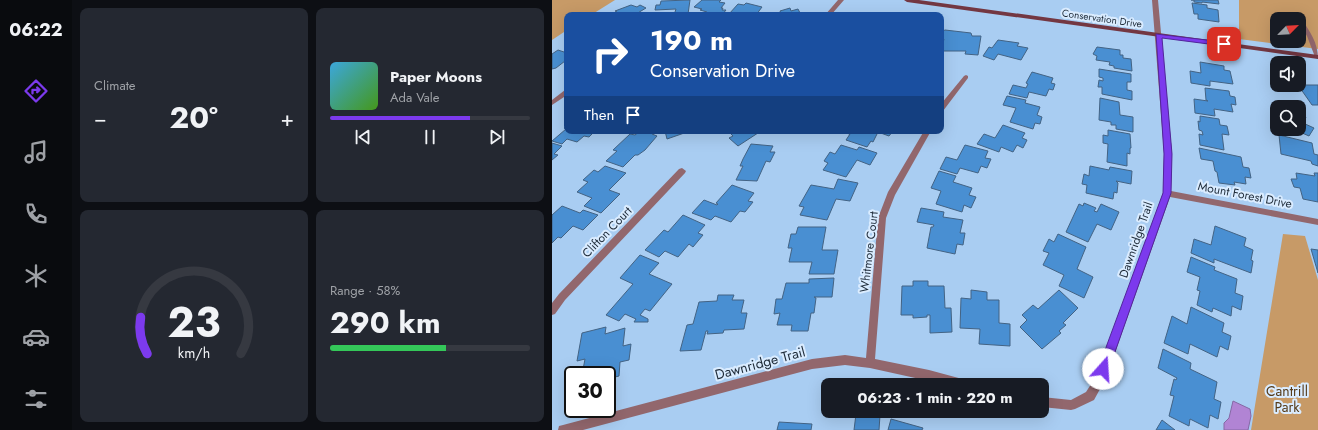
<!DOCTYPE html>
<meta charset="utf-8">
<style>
body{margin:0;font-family:Jost,sans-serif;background:#242831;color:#f1f3f6;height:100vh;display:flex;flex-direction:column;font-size:15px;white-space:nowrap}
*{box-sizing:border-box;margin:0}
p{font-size:13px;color:#9ea1a6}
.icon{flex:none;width:22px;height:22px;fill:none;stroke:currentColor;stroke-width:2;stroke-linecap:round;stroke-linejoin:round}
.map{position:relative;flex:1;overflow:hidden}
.sheet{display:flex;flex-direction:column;gap:8px;padding:8px;background:#0d0f14;width:480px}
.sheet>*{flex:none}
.top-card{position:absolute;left:12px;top:12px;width:380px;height:122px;border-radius:8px;box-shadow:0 4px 16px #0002;background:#1a4fa0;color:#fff;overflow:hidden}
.needle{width:26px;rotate:66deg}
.fabs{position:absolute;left:718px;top:12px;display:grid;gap:8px}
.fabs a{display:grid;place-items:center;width:36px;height:36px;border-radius:8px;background:#171b24;box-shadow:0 4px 16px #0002;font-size:20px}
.speed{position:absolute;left:12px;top:366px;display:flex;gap:8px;font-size:20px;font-weight:700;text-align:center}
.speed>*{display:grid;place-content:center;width:52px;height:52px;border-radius:50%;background:#171b24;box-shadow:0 4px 16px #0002;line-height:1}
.speed .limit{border:2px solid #111;border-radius:6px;background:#fff;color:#111}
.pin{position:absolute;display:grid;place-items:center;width:34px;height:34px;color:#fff;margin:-17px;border-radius:8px;box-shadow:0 2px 6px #0006}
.me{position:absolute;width:44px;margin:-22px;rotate:19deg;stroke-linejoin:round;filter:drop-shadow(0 0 3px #0008)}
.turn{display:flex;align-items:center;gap:14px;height:84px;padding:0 20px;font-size:18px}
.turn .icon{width:52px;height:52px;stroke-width:2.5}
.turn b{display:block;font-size:28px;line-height:34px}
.then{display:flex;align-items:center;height:38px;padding:0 20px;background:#0003;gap:8px;font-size:15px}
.big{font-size:30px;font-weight:700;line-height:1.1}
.sheet .card{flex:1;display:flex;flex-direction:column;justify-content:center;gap:6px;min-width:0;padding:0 14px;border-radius:8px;background:#242831}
.sheet .dial{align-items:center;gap:0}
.dial svg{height:104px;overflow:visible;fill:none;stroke:#363941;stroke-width:7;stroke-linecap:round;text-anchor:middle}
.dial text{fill:#f1f3f6;stroke:none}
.song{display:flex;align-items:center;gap:12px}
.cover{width:48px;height:48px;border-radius:6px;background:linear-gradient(135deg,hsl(200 70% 55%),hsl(100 70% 35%))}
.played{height:4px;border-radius:2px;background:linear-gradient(90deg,#7c3aed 70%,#363941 70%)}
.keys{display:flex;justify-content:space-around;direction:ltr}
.heat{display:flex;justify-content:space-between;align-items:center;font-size:22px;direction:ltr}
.charge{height:6px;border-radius:3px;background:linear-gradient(90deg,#34c759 58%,#363941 0)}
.sheet .tiles{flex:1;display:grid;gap:8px;grid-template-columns:repeat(2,1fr)}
.trip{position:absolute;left:269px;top:378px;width:228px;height:40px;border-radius:8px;background:#171b24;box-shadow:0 4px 16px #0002;font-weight:700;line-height:40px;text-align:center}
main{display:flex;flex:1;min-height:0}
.menu{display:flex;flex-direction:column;width:72px;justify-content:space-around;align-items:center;background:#090b0e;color:#9ea1a6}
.menu .icon{width:28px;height:28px}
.menu .selected{color:#7c3aed}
.menu b{font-size:18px;color:#f1f3f6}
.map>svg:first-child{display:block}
</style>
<main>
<nav class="menu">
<b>06:22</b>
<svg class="icon selected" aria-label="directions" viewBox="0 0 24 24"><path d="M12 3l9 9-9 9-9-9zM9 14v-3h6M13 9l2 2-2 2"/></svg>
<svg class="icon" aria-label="music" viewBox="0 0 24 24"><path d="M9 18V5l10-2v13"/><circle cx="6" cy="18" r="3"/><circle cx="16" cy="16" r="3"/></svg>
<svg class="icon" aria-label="phone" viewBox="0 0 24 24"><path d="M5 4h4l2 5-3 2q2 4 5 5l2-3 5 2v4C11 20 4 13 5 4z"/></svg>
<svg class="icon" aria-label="climate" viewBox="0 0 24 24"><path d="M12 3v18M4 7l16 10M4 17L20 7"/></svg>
<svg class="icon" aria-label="car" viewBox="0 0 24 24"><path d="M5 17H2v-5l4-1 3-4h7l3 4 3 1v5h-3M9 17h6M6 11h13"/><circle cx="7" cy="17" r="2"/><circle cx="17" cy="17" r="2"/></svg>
<svg class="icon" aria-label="filters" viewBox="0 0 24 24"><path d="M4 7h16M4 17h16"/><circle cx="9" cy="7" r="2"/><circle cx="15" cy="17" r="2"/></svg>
</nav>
<section class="sheet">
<div class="tiles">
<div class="card"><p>Climate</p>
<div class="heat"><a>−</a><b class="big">20°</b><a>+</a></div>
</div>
<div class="card">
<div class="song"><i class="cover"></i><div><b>Paper Moons</b><p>Ada Vale</p></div></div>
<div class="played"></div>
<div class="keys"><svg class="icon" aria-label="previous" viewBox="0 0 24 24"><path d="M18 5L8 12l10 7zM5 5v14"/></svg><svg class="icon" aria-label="pause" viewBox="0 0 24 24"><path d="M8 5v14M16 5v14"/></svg><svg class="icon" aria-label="next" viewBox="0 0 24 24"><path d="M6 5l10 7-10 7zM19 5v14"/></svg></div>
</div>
<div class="card dial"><svg viewBox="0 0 100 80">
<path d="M14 69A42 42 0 1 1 86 69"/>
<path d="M14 69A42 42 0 0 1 9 41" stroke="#7c3aed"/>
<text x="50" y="56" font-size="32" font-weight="700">23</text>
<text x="50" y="72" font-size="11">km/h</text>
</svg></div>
<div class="card"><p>Range · 58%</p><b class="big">290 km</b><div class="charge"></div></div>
</div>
</section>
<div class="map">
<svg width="766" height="430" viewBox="0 0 766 430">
<rect width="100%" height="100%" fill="#a9cdf2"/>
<path fill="#c79a67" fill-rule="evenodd" d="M0 0H63L39 15H15V30L0 40Z
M687 0H766V49L687 39ZM725 19H747V41H725Z
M731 234 753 236 766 280V430H699Z"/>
<path fill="#b184d4" stroke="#8569a5" d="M681 401 698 409 699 416 696 430H672V423L677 418Z"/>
<path fill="#498fd2" stroke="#436384" d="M138 0 136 14 122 15 124 9 103 10 104 5H108L109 1Z
M150 0H169L167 2 173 3 169 8H171L170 10H174L170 15H152L155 12 148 10 150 9 142 7Z
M639 0H666L667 4 650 2V3L642 2V0Z
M194 3 210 7 204 15 177 14 186 4 192 5Z
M640 3 655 5V8L666 10 667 22 646 19V14H642Z
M79 5 85 7 88 5 94 8 84 14H85L84 15H59L65 12 63 11Z
M238 8 239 11 246 9 249 15H224L229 14 228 11Z
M393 30 419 33 420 36H429L426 55 413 54 414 51H389L392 39 389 38V32Z
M446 40 467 43 465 46 476 48 469 60 446 54 442 60 431 56 437 47 440 48Z
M545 47 568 50V55H571V58L579 59 580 71 562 68V66L557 65 558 62 544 60 545 56 541 54Z
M6 50 15 53V61H13L4 68 0 69V54Z
M648 62 672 66V70L678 71 681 84 658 81V86L639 83 638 71 649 73Z
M547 69 579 74V82H575V90L580 91V100L550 94V87H546L547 80 551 81V78L547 77Z
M480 72 501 78 499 83 503 84 501 90 497 89 494 96 477 92 475 98 457 94 461 85 474 88 476 84 474 83Z
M746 85H766V105H760Z
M653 88 677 91 678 96 683 97 684 105 679 104 681 112 662 109 663 116 643 113 642 99 656 101 654 100Z
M455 96 474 100 473 103 488 107 485 115 490 117 488 124 483 123 481 129 458 122 464 108 451 105Z
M548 98 567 102 568 115 581 117V132L564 129V125H559V122L547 120Z
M747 109 753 112 750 116 754 117 751 123 762 128 757 136 741 129H747Z
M648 116 667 119 668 125 675 126 677 135 670 134 672 150 648 145 647 134 651 135 650 131 647 130 646 121 648 122Z
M451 125 473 133 470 138 475 140 471 148 465 145 461 152 449 147 447 152 425 144 432 134 443 138Z
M15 126V131H43L37 137 32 136 25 142 15 139 10 144 0 141 14 129 12 128Z
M556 130 578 134 579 148H578V154L575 153V166L555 162 556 144 551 143V135L556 136Z
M88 131H103L100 134 105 136 93 150 86 155H83L71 167 54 161 65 151 61 150 78 134 83 135Z
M113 131H138L115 139Z
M176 131H209L186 146 177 138 181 136Z
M294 131H341L337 136 326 132 321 142 319 141 315 147 294 140 298 134 293 133Z
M727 135 760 143 762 154 766 155V166L760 164 759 161 729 154Z
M0 143 10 146 2 154 6 155 0 160Z
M199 144 221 146 218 152H223L218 162 214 161 205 181 184 180 191 166H188L191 159Z
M289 145 305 150 307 147 325 153 318 165 305 160 294 177 271 170 276 163 272 161 278 152 283 154Z
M413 145 436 151 433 158 439 159 435 168 429 166 426 173 408 168 405 174 388 169 394 157 405 160Z
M647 148 689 157 691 167 697 168 699 178 693 177 694 184 682 182 683 185 667 183 665 172 663 171 661 161 649 159Z
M53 166 74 173 57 190 68 194 49 213 32 206 40 198 25 192 36 182 31 180 42 170 46 172Z
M538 166 557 170 558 167 580 171 579 184 564 181 566 183 565 193 562 192 561 199 534 193 535 185 530 184 532 174 537 176Z
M387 171 404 176 401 182 420 188 417 195 424 197 419 208 412 205 410 212 384 204 389 191 379 188Z
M744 173 763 176 762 173H766V202L751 199 748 188 742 187 739 179H745Z
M286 179 306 183 298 201 284 199 275 220 248 215 252 207 247 206 259 185 282 189Z
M180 185 202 193 196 201 201 202 193 212 188 211 179 222 163 216 159 220 140 213 152 200 165 205 166 204 164 203Z
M532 203 544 208 542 211 545 212 549 204 567 212 559 230 545 224 536 242 514 232 527 204 531 206Z
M10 206 28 213 31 210 46 215 31 230 21 226 9 238 6 237 0 243V215Z
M369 208 392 212 391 217 411 220 408 233H413L411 245 405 244 403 254 375 248 379 227H381L382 225 365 222Z
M131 215 153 225 146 233 151 235 141 247 137 244 126 257 113 251 107 257 93 250 112 230 116 232Z
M663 226 694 238 692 246 701 250 699 260 701 261 699 273 662 259V263L639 253 642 239 659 245Z
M246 227H274L270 250H286L282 274H257L260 262H237L240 248H236L239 234H244Z
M506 234 534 247 525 269 541 277 532 298 507 286 512 275 491 265 497 253 491 251 497 239 502 242Z
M759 249 766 250V273Z
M88 255 107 263 97 274 120 284 98 311 93 309 88 315 96 319V322H82L84 319 73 314 67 321 54 315 81 284 68 278Z
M639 257 663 267 662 270 685 279 683 293 691 296 689 310 680 306 679 316 661 308 660 312 645 305 648 291 645 290 648 277 635 272Z
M282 278 280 297H262L264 298 262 313H259L256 331H239L240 325H225L228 313 222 314 224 299H230L234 283H257V279Z
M361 281H376V286H392L393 308H399L400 332 378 333V315H375V317L361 318V315H349L350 286H361Z
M419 290 435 292V300H447V323L458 324V346L427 344 428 329 408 328 409 298 419 299Z
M507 290 526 308 511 323 514 325 507 331 509 333 490 349 468 327 475 320 470 315 481 305 486 309Z
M166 295H182L180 300H192L189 313H195L192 329 172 330 171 333 155 334 156 331H154L149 350 128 351 135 325 141 324 147 302 165 301Z
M639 307 672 323 670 332 679 336 676 350 668 346 665 357 638 344 636 354 612 343 620 316 635 324Z
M54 327 53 334 73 328 71 346 79 344 77 360 68 362 67 376 55 379V375H30L33 359 25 361 30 333Z
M611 349 639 363 638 369 665 382 662 399 669 402 666 419 658 415 656 428 638 419 637 426 617 416 622 396 618 395 622 379 624 380 625 378 606 368Z
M304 414 328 415 327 430H302Z
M339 419 371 428 370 430H336Z
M610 420 623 430H604Z
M227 422 260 424 259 430H225Z"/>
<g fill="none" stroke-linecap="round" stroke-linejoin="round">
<path fill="#92676d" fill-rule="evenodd" d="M745 18H749C758 32 766 42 766 59L763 57 755 36 747 23V19H744Z"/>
<path fill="#92676d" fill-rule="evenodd" d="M286 0H292L279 15H273Z
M600 0H606L620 153 619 191 766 219V225L618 197 554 378 542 400 523 409 519 410 490 407V397L519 400 534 392 545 375 611 193 612 153Z
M414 75 416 76V78L391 111H389V104L412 76Z
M13 90H15V95L0 105V100Z
M372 131H379L343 195 334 218 323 359 377 370 414 380 418 381 419 385H395L318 368 293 365 260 369 31 430H6L7 426 11 425 260 359 293 355 314 358 326 218 336 192Z
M130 168 134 171 133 173 13 300 3 314 0 315V303L7 294 127 169Z"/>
<path fill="#733742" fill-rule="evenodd" d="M352 0H367L766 55V59L355 2Z"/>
</g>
<path fill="#7c3aed" stroke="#51269a" d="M604 34 672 42 675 44 672 46 610 38 620 154 619 193 557 369 555 373 551 375 547 373 546 369 611 193 612 154Z"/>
<g text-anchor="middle" stroke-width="4" stroke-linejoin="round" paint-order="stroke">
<g font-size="10" fill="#1d2a38" stroke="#daecff">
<text transform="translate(550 18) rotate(8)" y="4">Conservation Drive</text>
</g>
<g font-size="12" fill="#1d2a38" stroke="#daecff">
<text transform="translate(693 195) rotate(11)" y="4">Mount Forest Drive</text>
<text transform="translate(55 232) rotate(-46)" y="4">Clifton Court</text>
<text transform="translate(584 240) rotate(-71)" y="4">Dawnridge Trail</text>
<text transform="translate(317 252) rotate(-83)" y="4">Whitmore Court</text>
</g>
<g font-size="14" fill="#1d2a38" stroke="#daecff">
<text transform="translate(208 363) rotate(-15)" y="5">Dawnridge Trail</text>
</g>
<g font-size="14" fill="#553a18" stroke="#daecff">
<text x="735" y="396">Cantrill<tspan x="735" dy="16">Park</tspan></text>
</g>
</g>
</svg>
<div class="fabs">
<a><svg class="needle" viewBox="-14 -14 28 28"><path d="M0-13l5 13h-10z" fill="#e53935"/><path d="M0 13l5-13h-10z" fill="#9ea1a6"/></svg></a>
<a><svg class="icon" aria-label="sound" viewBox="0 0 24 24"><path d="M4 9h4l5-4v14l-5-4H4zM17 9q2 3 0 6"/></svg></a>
<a><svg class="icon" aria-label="search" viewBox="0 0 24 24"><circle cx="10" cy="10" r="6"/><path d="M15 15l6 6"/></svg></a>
</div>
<div class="speed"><div class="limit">30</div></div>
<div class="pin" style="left:672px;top:44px;background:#d93025"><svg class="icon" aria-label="arrive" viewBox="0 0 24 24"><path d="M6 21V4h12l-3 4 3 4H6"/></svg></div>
<svg class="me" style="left:551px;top:369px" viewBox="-20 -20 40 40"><circle r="19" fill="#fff"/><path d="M0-13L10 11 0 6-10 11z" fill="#7c3aed"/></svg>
<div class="trip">06:23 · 1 min · 220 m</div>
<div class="top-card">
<div class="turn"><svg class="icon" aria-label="right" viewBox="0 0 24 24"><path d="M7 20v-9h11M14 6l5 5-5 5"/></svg><div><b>190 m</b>Conservation Drive</div></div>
<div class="then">Then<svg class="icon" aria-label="arrive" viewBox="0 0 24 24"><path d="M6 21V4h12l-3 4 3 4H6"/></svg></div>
</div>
</div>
</main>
